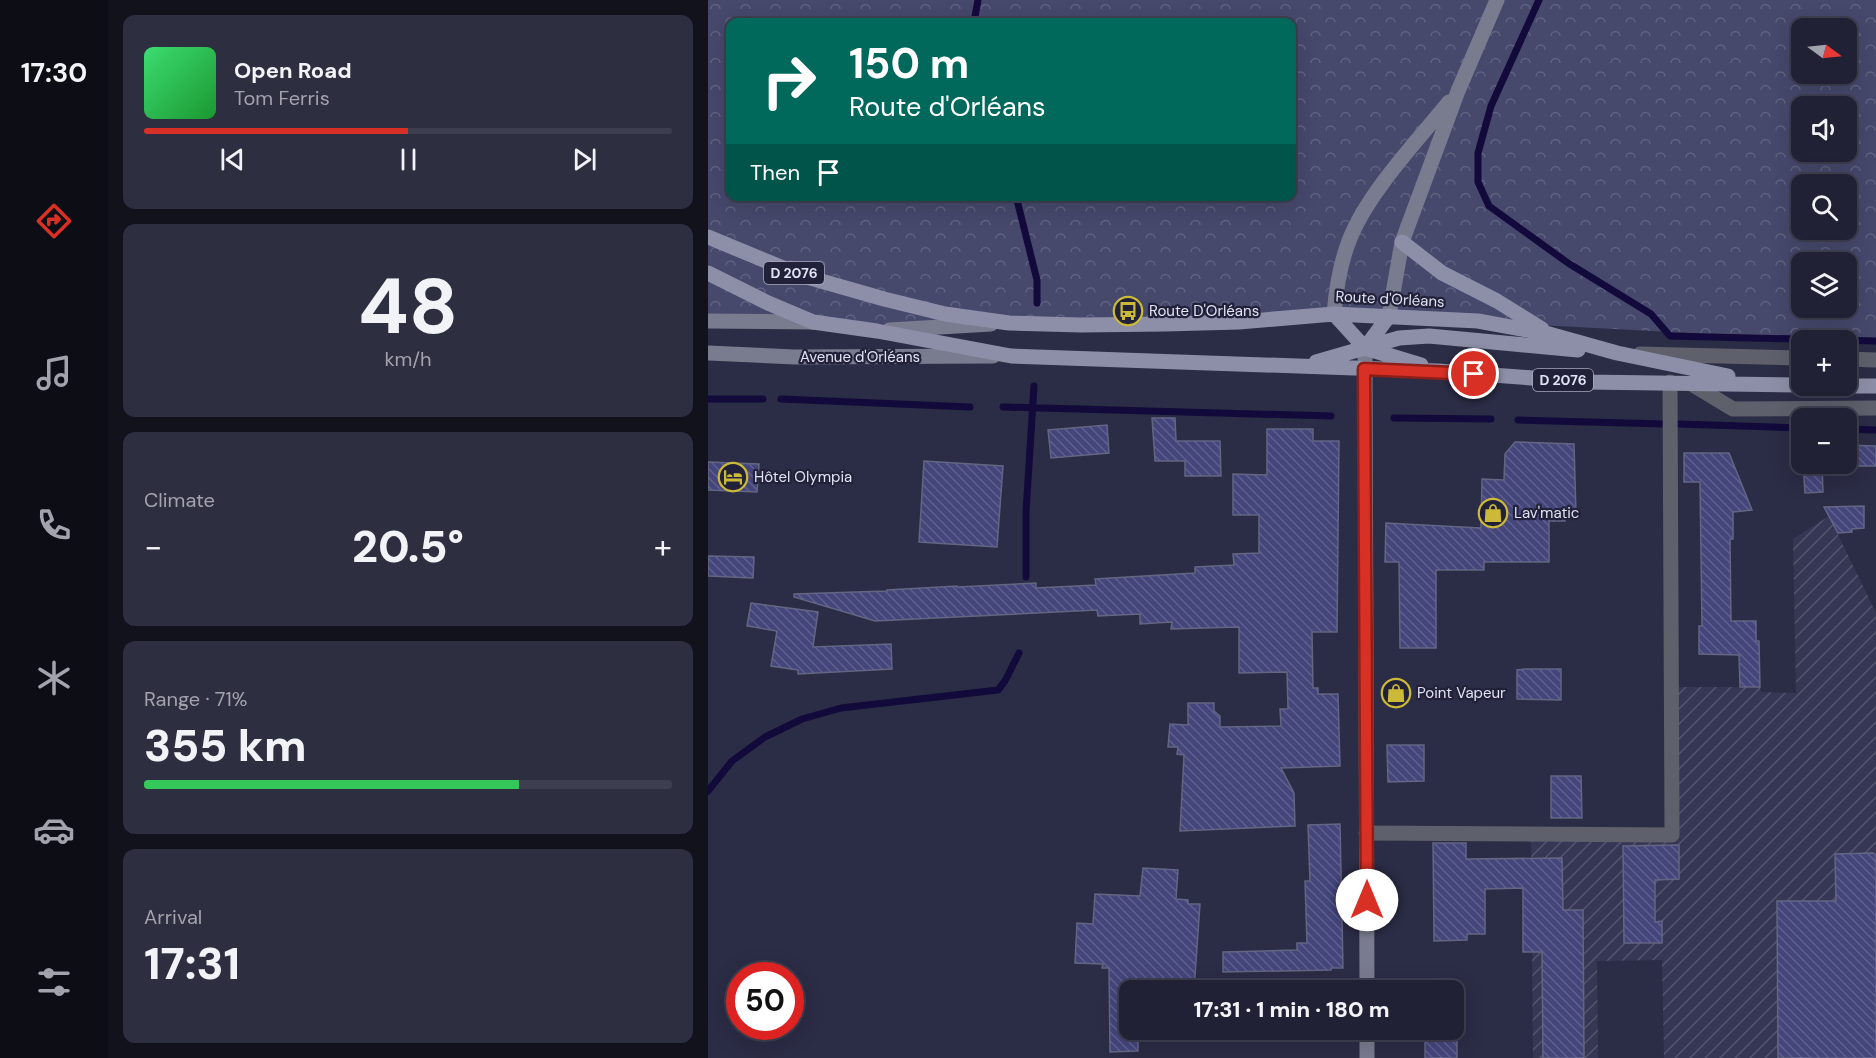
<!DOCTYPE html>
<meta charset="utf-8">
<style>
body{margin:0;font-family:"DM Sans",sans-serif;background:#2d2e40;color:#f1f3f6;height:100vh;display:flex;flex-direction:column;font-size:22px;white-space:nowrap}
*{box-sizing:border-box;margin:0}
p{font-size:20px;color:#a2a3ac}
.icon{flex:none;width:33px;height:33px;fill:none;stroke:currentColor;stroke-width:2;stroke-linecap:round;stroke-linejoin:round}
.map{position:relative;flex:1;overflow:hidden}
.sheet{display:flex;flex-direction:column;gap:15px;padding:15px;background:#12121d;width:600px}
.sheet>*{flex:none}
.hud{position:absolute;left:18px;top:18px;width:570px;height:183px;border-radius:12px;box-shadow:0 6px 24px #0002,0 0 0 2px #3d3e4f;background:#00695c;color:#fff;overflow:hidden}
.needle{width:39px;rotate:105deg}
.buttons{position:absolute;left:1083px;top:18px;display:grid;gap:12px}
.buttons a{display:grid;place-items:center;width:66px;height:66px;border-radius:12px;background:#202134;box-shadow:0 6px 24px #0002,0 0 0 2px #3d3e4f;font-size:30px}
.speed{position:absolute;left:18px;top:962px;display:flex;gap:12px;font-size:30px;font-weight:700;text-align:center}
.speed>*{display:grid;place-content:center;width:78px;height:78px;border-radius:50%;background:#202134;box-shadow:0 6px 24px #0002,0 0 0 2px #3d3e4f;line-height:1}
.speed .limit{border:9px solid #d22;background:#fff;color:#111}
.pin{position:absolute;display:grid;place-items:center;width:51px;height:51px;color:#fff;margin:-26px;border:3px solid #fff;border-radius:50%;box-shadow:0 2px 6px #0007}
.me{position:absolute;width:66px;margin:-33px;rotate:0deg;stroke-linejoin:round;filter:drop-shadow(0 0 4px #0008)}
.turn{display:flex;align-items:center;gap:21px;height:126px;padding:0 24px;font-size:27px}
.turn .icon{width:78px;height:78px;stroke-width:2.5}
.turn b{display:block;font-size:42px;line-height:51px}
.then{display:flex;align-items:center;height:57px;padding:0 24px;background:#0003;gap:12px;font-size:22px}
.big{font-size:45px;font-weight:800;line-height:1.1}
.sheet .widget{flex:1;display:flex;flex-direction:column;justify-content:center;gap:9px;min-width:0;padding:0 21px;border-radius:12px;background:#2d2e40}
.sheet .dial{align-items:center;gap:0}
.dial b{font-size:78px;line-height:1}
.song{display:flex;align-items:center;gap:18px}
.cover{width:72px;height:72px;border-radius:9px;background:linear-gradient(135deg,hsl(140 70% 55%),hsl(130 70% 35%))}
.played{height:6px;border-radius:3px;background:linear-gradient(90deg,#d93025 50%,#3d3e4f 50%)}
.keys{display:flex;justify-content:space-around;direction:ltr}
.heat{display:flex;justify-content:space-between;align-items:center;font-size:33px;direction:ltr}
.charge{height:9px;border-radius:4px;background:linear-gradient(90deg,#34c759 71%,#3d3e4f 0)}
.trip{position:absolute;left:411px;top:980px;width:345px;height:60px;border-radius:12px;background:#202134;box-shadow:0 6px 24px #0002,0 0 0 2px #3d3e4f;font-weight:800;line-height:60px;text-align:center}
main{display:flex;flex:1;min-height:0}
.tabs{display:flex;flex-direction:column;width:108px;justify-content:space-around;align-items:center;background:#0d0d15;color:#a2a3ac}
.tabs .icon{width:42px;height:42px}
.tabs .on{color:#d93025}
.tabs b{font-size:27px;color:#f1f3f6}
.map>svg:first-child{display:block}
</style>
<main>
<nav class="tabs">
<b>17:30</b>
<svg class="icon on" aria-label="directions" viewBox="0 0 24 24"><path d="M12 3l9 9-9 9-9-9zM9 14v-3h6M13 9l2 2-2 2"/></svg>
<svg class="icon" aria-label="music" viewBox="0 0 24 24"><path d="M9 18V5l10-2v13"/><circle cx="6" cy="18" r="3"/><circle cx="16" cy="16" r="3"/></svg>
<svg class="icon" aria-label="phone" viewBox="0 0 24 24"><path d="M5 4h4l2 5-3 2q2 4 5 5l2-3 5 2v4C11 20 4 13 5 4z"/></svg>
<svg class="icon" aria-label="climate" viewBox="0 0 24 24"><path d="M12 3v18M4 7l16 10M4 17L20 7"/></svg>
<svg class="icon" aria-label="car" viewBox="0 0 24 24"><path d="M5 17H2v-5l4-1 3-4h7l3 4 3 1v5h-3M9 17h6M6 11h13"/><circle cx="7" cy="17" r="2"/><circle cx="17" cy="17" r="2"/></svg>
<svg class="icon" aria-label="filters" viewBox="0 0 24 24"><path d="M4 7h16M4 17h16"/><circle cx="9" cy="7" r="2"/><circle cx="15" cy="17" r="2"/></svg>
</nav>
<section class="sheet">
<div class="widget">
<div class="song"><i class="cover"></i><div><b>Open Road</b><p>Tom Ferris</p></div></div>
<div class="played"></div>
<div class="keys"><svg class="icon" aria-label="previous" viewBox="0 0 24 24"><path d="M18 5L8 12l10 7zM5 5v14"/></svg><svg class="icon" aria-label="pause" viewBox="0 0 24 24"><path d="M8 5v14M16 5v14"/></svg><svg class="icon" aria-label="next" viewBox="0 0 24 24"><path d="M6 5l10 7-10 7zM19 5v14"/></svg></div>
</div>
<div class="widget dial"><b>48</b><p>km/h</p></div>
<div class="widget"><p>Climate</p>
<div class="heat"><a>−</a><b class="big">20.5°</b><a>+</a></div>
</div>
<div class="widget"><p>Range · 71%</p><b class="big">355 km</b><div class="charge"></div></div>
<div class="widget"><p>Arrival</p><b class="big">17:31</b></div>
</section>
<div class="map">
<svg width="1168" height="1058" viewBox="0 0 1168 1058">
<defs>
<pattern id="industrial-furrows" width="10" height="10" patternUnits="userSpaceOnUse" patternTransform="scale(1.5)"><rect width="10" height="10" fill="#363755"/><path d="M-1 1l2-2M0 10L10 0M9 11l2-2" fill="none" stroke="#53546e"/></pattern>
<pattern id="forest-crowns" width="20" height="18" patternUnits="userSpaceOnUse" patternTransform="scale(1.5)"><rect width="20" height="18" fill="#46486c"/><path d="M2 6a3 3 0 1 1 6 0M12 15a3 3 0 1 1 6 0" fill="none" stroke="#606281"/></pattern>
<pattern id="building-back-hatch" width="6" height="6" patternUnits="userSpaceOnUse" patternTransform="scale(1.5)"><rect width="6" height="6" fill="#44457b"/><path d="M-1 5l2 2M0 0l6 6M5-1l2 2" fill="none" stroke="#5f608e"/></pattern>
</defs>
<rect width="100%" height="100%" fill="#2b2c45"/>
<path fill="url(#industrial-furrows)" d="M1121 516 1168 613V1058H956L954 960 889 961 890 1058H825L823 834H958L959 687H1052L1053 692 1088 693 1085 539Z"/>
<path fill="url(#forest-crowns)" fill-rule="evenodd" d="M0 0H1168V343L626 314 301 323 0 325ZM22 22H584V196H22ZM1094 28H1138V74H1094ZM1094 106H1138V152H1094ZM1094 184H1138V230H1094ZM1094 262H1138V308H1094Z"/>
<g fill="none" stroke-linecap="round" stroke-linejoin="round">
<path stroke="#110a3b" stroke-width="7" d="M831 0 783 106 770 153V182L781 206 860 263 943 314 962 336 1168 341
M266 22 270 0
M308 196 329 280V303
M0 399H55
M73 399 262 407
M295 407 623 416
M686 418 783 419
M810 420 956 424
M971 424 1094 428
M1138 429 1168 430
M318 577V512L326 386
M0 791 24 761 57 737 94 719 133 708 290 690 297 681 311 653"/>
</g>
<path fill="url(#building-back-hatch)" stroke="#636682" stroke-width="1.5" d="M444 418H467L468 441H512L513 476H477V461H447Z
M399 425 401 453 343 458 340 430Z
M559 429H605V441H631L629 632H604L605 688H610V694H630L632 766 573 768 586 793 587 826 472 831 476 755 469 754 470 747H460L462 724 480 725V703H506V711L512 716V727L573 726 572 709H580L579 672 531 673V627L463 629 464 622 432 624V614L390 616 389 610 167 621 86 597V594L179 591V590L249 586V587L328 583V588L388 585 387 579 487 573V567L526 565 525 554 551 553V515H525V474L559 475Z
M807 442 866 444 868 513H858L857 521H841V562H776V570H728V648H692L691 562H677L678 523 773 528 774 479 796 480 797 454Z
M1138 445 1168 446V466H1138Z
M976 453H1021L1044 510 1025 512V539H1022L1023 621H1048V641H1051L1052 687H1032L1031 655 991 654V626H994L992 482H976Z
M216 461 295 466 289 547 211 542Z
M0 462 51 464 49 492 0 490Z
M1095 464H1114L1115 492 1097 493Z
M1156 506V528L1144 529V532L1130 533 1116 507Z
M0 556 46 557 45 578 0 576Z
M43 603 110 612 105 647 183 644 184 669 90 674V670L63 666 69 631 39 626Z
M818 669H853V700L809 699V670Z
M679 745H716V781L680 782Z
M843 776H873L874 818H843Z
M632 824 635 968H623V970L515 972V952L589 950V943H599L597 881H602L600 825Z
M725 843H758V859L854 858 855 910H875L876 1058H835L834 952H815V888L777 889V934H759V940L726 941Z
M971 845V879L947 880V922L954 921V943H916L915 846Z
M1165 853 1168 855V1058H1070L1069 901H1128L1127 854Z
M435 868 470 870 468 899 480 900V904H492L486 990H422V1029H430V1051L402 1052 401 968H394L395 964 367 963 369 923 385 924 387 894 432 896Z
M717 1039H749V1058H717Z"/>
<g fill="none" stroke-linecap="round" stroke-linejoin="round">
<path stroke="#5e606c" stroke-width="15" d="M932 354 1094 358
M1138 359 1168 360
M982 383 1025 409 1168 408
M658 833 964 835 962 382"/>
<path stroke="#797b8e" stroke-width="15" d="M626 314C628 290 632 264 641 241 658 195 709 141 741 102
M681 316 694 242 750 91 789 0
M0 321 105 322
M181 330 283 324
M657 348 659 990
M0 353 86 357 285 356
M659 1029V1058"/>
<path stroke="#8d8fa8" stroke-width="15" d="M0 237 92 275 176 299 237 314 301 323 373 325 457 324 531 322 626 314 770 321 841 334 909 353 1020 376
M694 242 734 273 789 301 834 329
M0 273 60 303 105 322 169 331 303 356 730 371 878 382 1094 385
M626 314 657 348 713 365
M657 348 681 316
M608 362 691 338 721 336 870 350
M1118 386H1168"/>
</g>
<g fill="none" stroke-linecap="round" stroke-linejoin="round">
<g stroke="#8d1f18" stroke-width="15">
<path id="route" d="M659 900 656 369 766 374"/>
</g>
<use href="#route" stroke="#d93025" stroke-width="10"/>
</g>
<defs>
<g id="bus-ring" transform="scale(1.5)"><circle r="9.5" fill="#21223a" stroke="#ccb938" stroke-width="1.5"/><path d="M-5-6H5V4H4V6H2V4H-2V6H-4V4H-5ZM-3.5-4V0h7V-4ZM-3.5 1.2v1.5H-2V1.2ZM2 1.2v1.5H3.5V1.2Z" fill="#ccb938"/></g>
<g id="hotel-ring" transform="scale(1.5)"><circle r="9.5" fill="#21223a" stroke="#ccb938" stroke-width="1.5"/><path d="M-6-4.5h1.5V1H6V5H4.5V3h-9V5H-6ZM-4 0a1.8 1.8 0 1 1 3.6 0ZM.5 0V-2.5h3Q6-2.5 6 0Z" fill="#ccb938"/></g>
<g id="shop-ring" transform="scale(1.5)"><circle r="9.5" fill="#21223a" stroke="#ccb938" stroke-width="1.5"/><path d="M-5-2.5h2.3a2.7 3.5 0 0 1 5.4 0H5L5.5 6h-11ZM-1.5-2.5h3a1.5 2.3 0 0 0-3 0Z" fill="#ccb938"/></g>
</defs>
<g fill-rule="evenodd">
<use href="#bus-ring" x="420" y="311"/>
<use href="#hotel-ring" x="25" y="477"/>
<use href="#shop-ring" x="785" y="513"/>
<use href="#shop-ring" x="688" y="693"/>
</g>
<g text-anchor="middle" stroke-width="4.5" stroke-linejoin="round" paint-order="stroke">
<g fill="#21223a" stroke="#a7a8bc" stroke-width="1.5">
<rect x="56" y="262" width="60" height="22" rx="4.5"/>
<rect x="825" y="369" width="60" height="22" rx="4.5"/>
</g>
<g font-size="14" font-weight="bold" fill="#e1e2f3">
<text x="86" y="278">D 2076</text>
<text x="855" y="385">D 2076</text>
</g>
<g font-size="15" fill="#e1e2f3" stroke="#21223a">
<text transform="translate(682 299) rotate(3)" y="5">Route d'Orléans</text>
<text x="152" y="362">Avenue d'Orléans</text>
</g>
<g font-size="15" fill="#e1e2f3" stroke="#21223a" text-anchor="start">
<text x="441" y="316">Route D'Orléans</text>
<text x="46" y="482">Hôtel Olympia</text>
<text x="806" y="518">Lav'matic</text>
<text x="709" y="698">Point Vapeur</text>
</g>
</g>
</svg>
<div class="buttons">
<a><svg class="needle" viewBox="-14 -14 28 28"><path d="M0-13l5 13h-10z" fill="#e53935"/><path d="M0 13l5-13h-10z" fill="#a2a3ac"/></svg></a>
<a><svg class="icon" aria-label="sound" viewBox="0 0 24 24"><path d="M4 9h4l5-4v14l-5-4H4zM17 9q2 3 0 6"/></svg></a>
<a><svg class="icon" aria-label="search" viewBox="0 0 24 24"><circle cx="10" cy="10" r="6"/><path d="M15 15l6 6"/></svg></a>
<a><svg class="icon" aria-label="layers" viewBox="0 0 24 24"><path d="M12 4l9 5-9 5-9-5zM3 14l9 5 9-5"/></svg></a>
<a>+</a>
<a>−</a>
</div>
<div class="speed"><div class="limit">50</div></div>
<div class="pin" style="left:766px;top:374px;background:#d93025"><svg class="icon" aria-label="arrive" viewBox="0 0 24 24"><path d="M6 21V4h12l-3 4 3 4H6"/></svg></div>
<svg class="me" style="left:659px;top:900px" viewBox="-20 -20 40 40"><circle r="19" fill="#fff"/><path d="M0-13L10 11 0 6-10 11z" fill="#d93025"/></svg>
<div class="trip">17:31 · 1 min · 180 m</div>
<div class="hud">
<div class="turn"><svg class="icon" aria-label="right" viewBox="0 0 24 24"><path d="M7 20v-9h11M14 6l5 5-5 5"/></svg><div><b>150 m</b>Route d'Orléans</div></div>
<div class="then">Then<svg class="icon" aria-label="arrive" viewBox="0 0 24 24"><path d="M6 21V4h12l-3 4 3 4H6"/></svg></div>
</div>
</div>
</main>
